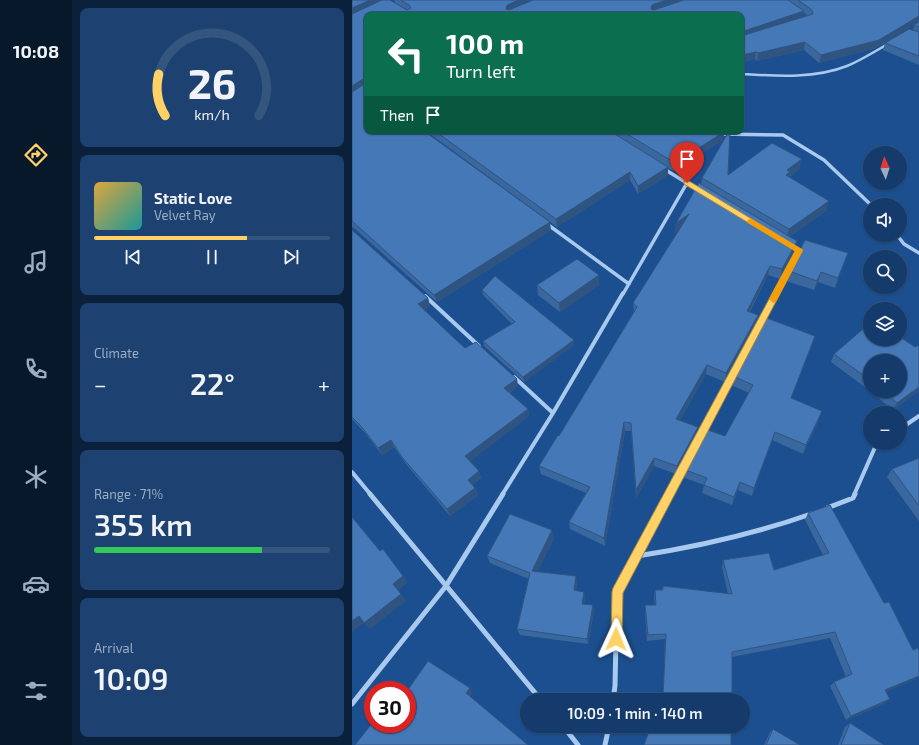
<!DOCTYPE html>
<meta charset="utf-8">
<style>
body{margin:0;font-family:"Exo 2",sans-serif;background:#1d4271;color:#f1f3f6;height:100vh;display:flex;flex-direction:column;font-size:15px;white-space:nowrap}
*{box-sizing:border-box;margin:0}
p{font-size:13px;color:#9dadc1}
.icon{flex:none;width:22px;height:22px;fill:none;stroke:currentColor;stroke-width:2;stroke-linecap:round;stroke-linejoin:round}
.map{position:relative;flex:1;overflow:hidden}
.sheet{display:flex;flex-direction:column;gap:8px;padding:8px;background:#0b203b;width:280px}
.sheet>*{flex:none}
.hud{position:absolute;left:12px;top:12px;width:380px;height:122px;border-radius:8px;box-shadow:0 1px 3px #0004,0 0 0 1px #33557e;background:#0b6e4f;color:#fff;overflow:hidden}
.needle{width:26px;rotate:356deg}
.tools{position:absolute;left:511px;top:146px;display:grid;gap:8px}
.tools a{display:grid;place-items:center;width:44px;height:44px;border-radius:50%;background:#143b6b;box-shadow:0 1px 3px #0004,0 0 0 1px #33557e;font-size:20px}
.speed{position:absolute;left:12px;top:681px;display:flex;gap:8px;font-size:20px;font-weight:700;text-align:center}
.speed>*{display:grid;place-content:center;width:52px;height:52px;border-radius:50%;background:#143b6b;box-shadow:0 1px 3px #0004,0 0 0 1px #33557e;line-height:1}
.speed .limit{border:6px solid #d22;background:#fff;color:#111}
.pin{position:absolute;display:grid;place-items:center;width:34px;height:34px;color:#fff;margin:-41px -17px;border-radius:50% 50% 50% 0;rotate:-45deg;box-shadow:0 0 4px #0007}
.pin .icon{rotate:45deg}
.me{position:absolute;width:44px;margin:-22px;rotate:1deg;stroke-linejoin:round;filter:drop-shadow(0 0 3px #0008)}
.turn{display:flex;align-items:center;gap:14px;height:84px;padding:0 16px;font-size:18px}
.turn .icon{width:52px;height:52px;stroke-width:2.5}
.turn b{display:block;font-size:28px;line-height:34px}
.then{display:flex;align-items:center;height:38px;padding:0 16px;background:#0003;gap:8px;font-size:15px}
.big{font-size:30px;font-weight:600;line-height:1.1}
.sheet .card{flex:1;display:flex;flex-direction:column;justify-content:center;gap:6px;min-width:0;padding:0 14px;border-radius:8px;background:#1d4271}
.sheet .dial{align-items:center;gap:0}
.dial svg{height:104px;overflow:visible;fill:none;stroke:#33557e;stroke-width:7;stroke-linecap:round;text-anchor:middle}
.dial text{fill:#f1f3f6;stroke:none}
.song{display:flex;align-items:center;gap:12px}
.cover{width:48px;height:48px;border-radius:6px;background:linear-gradient(135deg,hsl(40 70% 55%),hsl(180 70% 35%))}
.played{height:4px;border-radius:2px;background:linear-gradient(90deg,#ffd166 65%,#33557e 65%)}
.keys{display:flex;justify-content:space-around;direction:ltr}
.heat{display:flex;justify-content:space-between;align-items:center;font-size:22px;direction:ltr}
.charge{height:6px;border-radius:3px;background:linear-gradient(90deg,#34c759 71%,#33557e 0)}
.trip{position:absolute;left:168px;top:693px;width:230px;height:40px;border-radius:20px;background:#143b6b;box-shadow:0 1px 3px #0004,0 0 0 1px #33557e;font-weight:600;line-height:40px;text-align:center}
main{display:flex;flex:1;min-height:0}
.tab-bar{display:flex;flex-direction:column;width:72px;justify-content:space-around;align-items:center;background:#08182b;color:#9dadc1}
.tab-bar .icon{width:28px;height:28px}
.tab-bar .selected{color:#ffd166}
.tab-bar b{font-size:18px;color:#f1f3f6}
.map>svg:first-child{display:block}
</style>
<main>
<nav class="tab-bar">
<b>10:08</b>
<svg class="icon selected" aria-label="directions" viewBox="0 0 24 24"><path d="M12 3l9 9-9 9-9-9zM9 14v-3h6M13 9l2 2-2 2"/></svg>
<svg class="icon" aria-label="music" viewBox="0 0 24 24"><path d="M9 18V5l10-2v13"/><circle cx="6" cy="18" r="3"/><circle cx="16" cy="16" r="3"/></svg>
<svg class="icon" aria-label="phone" viewBox="0 0 24 24"><path d="M5 4h4l2 5-3 2q2 4 5 5l2-3 5 2v4C11 20 4 13 5 4z"/></svg>
<svg class="icon" aria-label="climate" viewBox="0 0 24 24"><path d="M12 3v18M4 7l16 10M4 17L20 7"/></svg>
<svg class="icon" aria-label="car" viewBox="0 0 24 24"><path d="M5 17H2v-5l4-1 3-4h7l3 4 3 1v5h-3M9 17h6M6 11h13"/><circle cx="7" cy="17" r="2"/><circle cx="17" cy="17" r="2"/></svg>
<svg class="icon" aria-label="filters" viewBox="0 0 24 24"><path d="M4 7h16M4 17h16"/><circle cx="9" cy="7" r="2"/><circle cx="15" cy="17" r="2"/></svg>
</nav>
<section class="sheet">
<div class="card dial"><svg viewBox="0 0 100 80">
<path d="M14 69A42 42 0 1 1 86 69"/>
<path d="M14 69A42 42 0 0 1 9 37" stroke="#ffd166"/>
<text x="50" y="56" font-size="32" font-weight="700">26</text>
<text x="50" y="72" font-size="11">km/h</text>
</svg></div>
<div class="card">
<div class="song"><i class="cover"></i><div><b>Static Love</b><p>Velvet Ray</p></div></div>
<div class="played"></div>
<div class="keys"><svg class="icon" aria-label="previous" viewBox="0 0 24 24"><path d="M18 5L8 12l10 7zM5 5v14"/></svg><svg class="icon" aria-label="pause" viewBox="0 0 24 24"><path d="M8 5v14M16 5v14"/></svg><svg class="icon" aria-label="next" viewBox="0 0 24 24"><path d="M6 5l10 7-10 7zM19 5v14"/></svg></div>
</div>
<div class="card"><p>Climate</p>
<div class="heat"><a>−</a><b class="big">22°</b><a>+</a></div>
</div>
<div class="card"><p>Range · 71%</p><b class="big">355 km</b><div class="charge"></div></div>
<div class="card"><p>Arrival</p><b class="big">10:09</b></div>
</section>
<div class="map">
<svg width="567" height="745" viewBox="0 0 567 745">
<rect width="100%" height="100%" fill="#1b4f8f"/>
<g fill="none" stroke-linecap="round" stroke-linejoin="round">
<path stroke="#a9c9ee" stroke-width="2.5" d="M389 74C424 76 462 79 495 66 510 60 523 51 536 44"/>
<path stroke="#a9c9ee" stroke-width="3.5" d="M367 134 431 135 472 160 519 205
M335 183 348 191
M195 224 277 284
M545 235 552 244 567 253
M271 294 335 183 312 169
M424 294 447 250 440 245"/>
<path stroke="#a9c9ee" stroke-width="4" d="M73 296 127 346
M162 377 201 413
M548 429 567 416
M0 472 19 495
M150 495 201 413 271 293
M317 495 424 293
M502 495 524 445 528 443"/>
<path stroke="#a9c9ee" stroke-width="5" d="M18 494 189 700
M475 508 501 498 503 494
M285 556C344 547 402 534 459 514
M261 700 263 686 265 592 317 494
M0 704 94 586 151 494
M211 726 226 745
M253 745 257 726"/>
</g>
<path fill="#3a679d" fill-rule="evenodd" d="M0 0 43 3 42 0H567V65L531 50 533 43 561 30 562 25 566 22 524 48 467 63 452 50 405 61 403 59 389 63V15L15 131 199 230 85 302 2 228 0 227ZM452 13 455 15 451 17Z
M74 131H348L372 132 371 140 322 171 316 168V175L286 194 278 180 205 227Z
M448 168 437 177 475 210 437 237 445 241 443 251 428 279 416 275 398 312 406 315 404 324 373 382 354 374 328 420 345 435 324 474 302 466 284 498 279 431H273L253 546 218 529 217 522 234 493 189 474 187 466 207 436 282 313 281 303 327 230 323 233 324 223 349 185 350 178 376 175Z
M0 230 76 298 78 306 72 310 103 339 113 348 166 386 158 393 176 409 177 416 118 461 127 471 129 478 120 485 123 488 126 495 98 516 54 464 42 447 30 455 13 433 0 419Z
M492 263 483 288 466 282 462 290 434 281 437 271Z
M185 285H247L208 312 186 295Z
M130 290 222 340V345L172 382 132 346 131 341 160 324 131 295Z
M518 323V339H548V337L563 347 567 345V391L541 410 518 391H548V361H518V391L479 362 482 354Z
M460 345 439 398 467 420 451 454 420 440 400 496 386 490 380 505 350 493 352 485 330 477 331 469 373 436 397 393 379 385 381 376Z
M567 458V521L535 477 540 469Z
M478 505 534 692 532 704 494 720 478 686 482 682 494 677 478 638 380 657 311 697 313 639 295 641 293 612V605H303L302 597 303 590H310L311 586 376 594 370 567 371 560 422 570 471 555 453 520 456 513Z
M202 538 185 572 225 583 224 591 232 592 233 598 232 604 241 605 242 611 236 644 168 635 165 629 177 579 138 563 135 556Z
M498 723 532 745H486L493 727Z
M421 729 448 745H412L418 732Z"/>
<path fill="#305480" d="M18 0H32L0 17V8Z
M167 0H186L155 15 154 9 155 5Z
M314 0H337L299 15V9L300 5Z
M452 11 451 19 389 39V32Z
M567 16V19L566 22 524 48 467 63 469 55Z
M453 42 452 50 405 61 406 53Z
M404 52 403 59 389 63 390 55Z
M11 79 14 87 0 96V86Z
M372 132 371 140 322 171 323 163Z
M450 159 448 168 437 176 436 182 432 184 435 170Z
M316 167V175L286 194V186Z
M278 172V180L205 227 204 219Z
M477 201 475 210 434 239 437 229Z
M337 214V224L323 233 324 223Z
M198 222 199 230 85 302 82 295Z
M445 241 443 251 428 279 430 269Z
M496 253 492 263 483 288 486 278Z
M418 266 416 275 393 320 395 311Z
M469 272 466 282 462 290 465 281Z
M247 275V285L208 312 207 303Z
M76 298 78 306 69 312 66 304Z
M406 315 404 324 373 382 374 373Z
M463 336 460 345 436 407 439 398Z
M222 340V345L172 382 171 377Z
M355 365 354 374 323 428 324 419Z
M165 379 166 386 154 395 152 388Z
M567 387V391L541 410 545 403Z
M176 409 177 416 116 463 113 456Z
M470 411 467 420 451 454 454 445Z
M272 422 273 431 253 546 252 538Z
M346 427 345 435 324 474 325 466Z
M423 432 420 440 400 496 402 488Z
M39 440 42 447 30 455 26 448Z
M302 458V466L284 498V490Z
M127 471 129 478 118 486 116 480Z
M388 482 386 490 380 505 382 497Z
M123 488 126 495 98 516 95 509Z
M200 530 202 538 182 578 180 571Z
M51 576 56 582 46 591 41 584Z
M224 576 225 583 223 597 222 590Z
M232 592 233 598 231 610 230 604Z
M49 594 54 601 18 629 12 623Z
M241 605 242 611 236 644 235 639Z
M7 616 13 622 0 632V621Z
M567 676V678L527 695 533 690Z
M118 688 121 693 118 698 114 693Z
M538 699 532 704 494 720 499 716Z"/>
<path fill="#4478b7" stroke="#305480" d="M0 0H18L0 8Z
M30 0H38L55 10 59 8 57 5 49 0H167L155 5 154 9 157 10 181 0H314L300 5 299 9 302 10 332 0H436L452 11 389 32V15H15V131H72L198 222 82 295 0 221V92L14 83 15 80 11 79 0 86V14Z
M446 0H567V16L527 40 469 55 453 42 406 53 404 52 390 55 389 54V36L461 14 460 10Z
M567 22V27L562 25Z
M557 29 567 32V56L533 43Z
M83 131H258L316 167 286 186 278 172 204 219Z
M270 131H348L372 132 323 163Z
M377 131H378L376 175 420 143 450 159 435 170 438 172 434 175 477 201 437 229 350 178Z
M347 183 445 241 430 269 418 266 395 311 406 315 374 373 355 365 324 419 346 427 325 466 302 458 284 490 279 423 272 422 252 538 217 522 238 487 187 466 206 435 207 436 285 307 281 303 337 214 324 223Z
M0 230 76 298 66 304 103 339 113 348 124 342 165 379 152 388 176 409 113 456 127 471 116 480 123 488 95 509 50 457 39 440 26 448 9 426 0 417Z
M453 240 496 253 486 278 469 272 465 281 437 271Z
M225 259 247 275 207 303 185 285Z
M143 276 222 340 171 377 131 341 163 322 130 290Z
M412 317 463 336 439 398 470 411 454 445 423 432 402 488 388 482 382 497 352 485 355 478 331 469 353 429 373 436 401 385 381 376Z
M518 323V339H548V337L563 347 567 345V387L545 403 532 391H548V361H518V380L482 354Z
M567 458V506L540 469Z
M478 505 532 603 537 602 561 650 566 648 567 651V676L533 690 538 699 499 716 482 682 500 674 483 632 380 652V700H310L311 696 314 634 296 635 293 605H304L303 590H311V586L380 594 371 560 417 553 422 570 477 553 456 513Z
M158 514 200 530 180 571 224 576 222 590 232 592 230 604 241 605 235 639 165 629 178 573 135 556Z
M0 517 28 551 31 549 51 576 41 584 49 594 12 623 7 616 0 621Z
M76 661 118 688 114 693 176 745H3L21 722V724H55V691Z
M498 723 532 745H489Z
M299 726H379V745H292Z
M421 729 448 745H414Z"/>
<path fill="#ffd166" stroke="#a68842" d="M332 181H337L451 250 271 593 270 639 269 643 264 645 260 643 259 639 260 592 261 588 443 251 332 184Z"/>
<path fill="#f59e0b" d="M398 218 451 250 424 302 421 303 417 299 443 251 396 223 395 221Z"/>
</svg>
<div class="tools">
<a><svg class="needle" viewBox="-14 -14 28 28"><path d="M0-13l5 13h-10z" fill="#e53935"/><path d="M0 13l5-13h-10z" fill="#9dadc1"/></svg></a>
<a><svg class="icon" aria-label="sound" viewBox="0 0 24 24"><path d="M4 9h4l5-4v14l-5-4H4zM17 9q2 3 0 6"/></svg></a>
<a><svg class="icon" aria-label="search" viewBox="0 0 24 24"><circle cx="10" cy="10" r="6"/><path d="M15 15l6 6"/></svg></a>
<a><svg class="icon" aria-label="layers" viewBox="0 0 24 24"><path d="M12 4l9 5-9 5-9-5zM3 14l9 5 9-5"/></svg></a>
<a>+</a>
<a>−</a>
</div>
<div class="speed"><div class="limit">30</div></div>
<div class="pin" style="left:335px;top:183px;background:#d93025"><svg class="icon" aria-label="arrive" viewBox="0 0 24 24"><path d="M6 21V4h12l-3 4 3 4H6"/></svg></div>
<svg class="me" style="left:264px;top:639px" viewBox="-20 -20 40 40"><path d="M0-17L14 15 0 8-14 15z" fill="#ffd166" stroke="#fff" stroke-width="4"/></svg>
<div class="trip">10:09 · 1 min · 140 m</div>
<div class="hud">
<div class="turn"><svg class="icon" aria-label="left" viewBox="0 0 24 24"><path d="M17 20v-9H6M10 6l-5 5 5 5"/></svg><div><b>100 m</b>Turn left</div></div>
<div class="then">Then<svg class="icon" aria-label="arrive" viewBox="0 0 24 24"><path d="M6 21V4h12l-3 4 3 4H6"/></svg></div>
</div>
</div>
</main>
